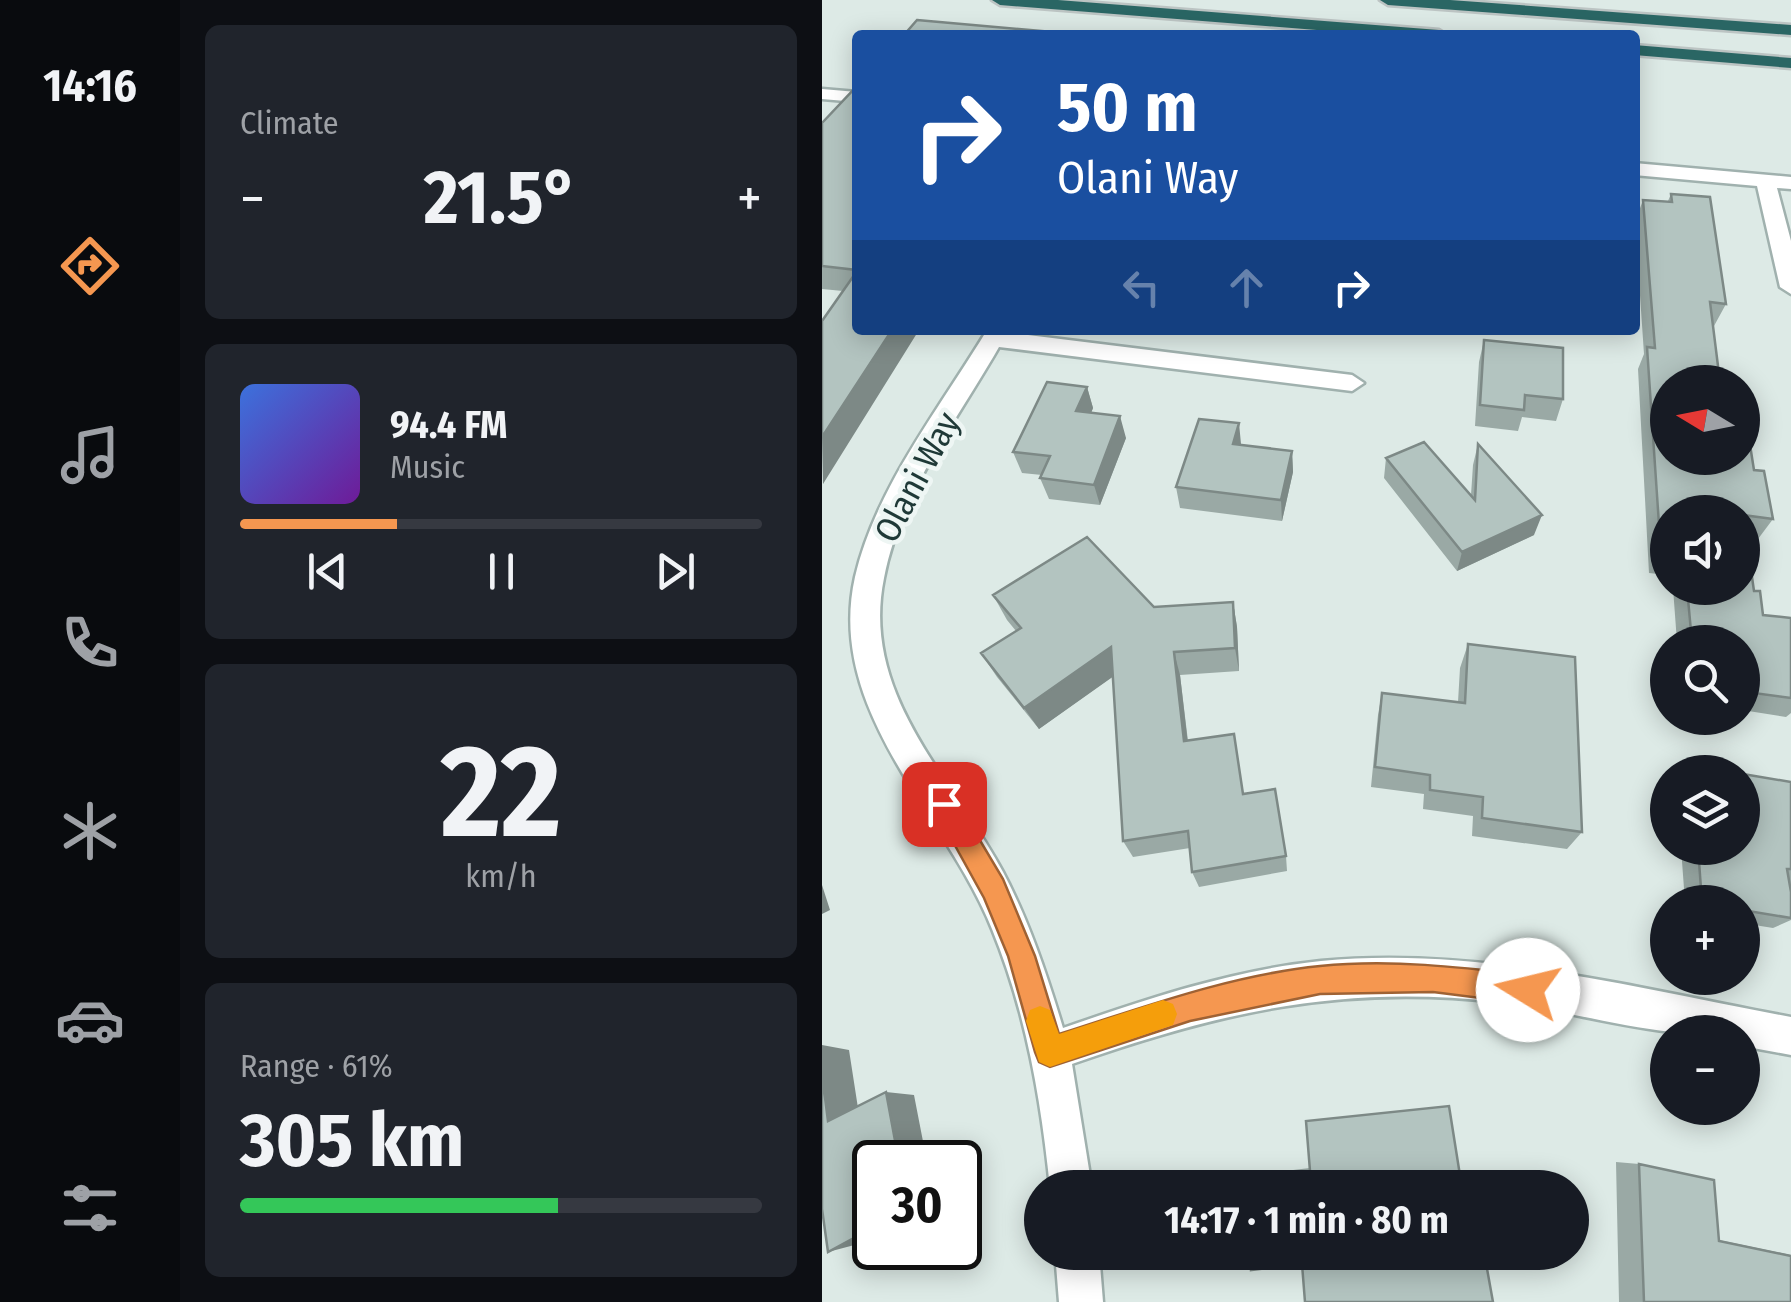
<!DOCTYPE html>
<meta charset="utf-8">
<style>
body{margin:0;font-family:"Fira Sans Condensed",sans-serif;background:#20242c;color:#f1f3f6;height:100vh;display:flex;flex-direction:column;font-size:38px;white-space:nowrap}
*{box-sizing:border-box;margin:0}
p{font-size:32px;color:#9ea1a6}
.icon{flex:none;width:55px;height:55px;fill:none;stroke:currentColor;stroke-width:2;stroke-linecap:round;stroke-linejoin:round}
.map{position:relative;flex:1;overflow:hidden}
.details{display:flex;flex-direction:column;gap:25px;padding:25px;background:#0d0f14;width:642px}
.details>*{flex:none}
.top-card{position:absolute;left:30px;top:30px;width:788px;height:305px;border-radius:10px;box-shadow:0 5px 25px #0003;background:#1a4fa0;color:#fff;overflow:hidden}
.needle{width:65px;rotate:280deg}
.controls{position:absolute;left:828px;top:365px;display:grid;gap:20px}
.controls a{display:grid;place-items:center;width:110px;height:110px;border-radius:50%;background:#171b24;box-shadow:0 5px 25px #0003;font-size:50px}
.speed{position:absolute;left:30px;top:1140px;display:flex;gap:20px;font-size:50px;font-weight:700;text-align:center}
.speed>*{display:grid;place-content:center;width:130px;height:130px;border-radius:50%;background:#171b24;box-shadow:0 5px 25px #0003;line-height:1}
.speed .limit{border:5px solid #111;border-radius:15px;background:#fff;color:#111}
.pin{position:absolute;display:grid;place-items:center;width:85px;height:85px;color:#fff;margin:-42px;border-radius:20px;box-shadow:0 5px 15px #0006}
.me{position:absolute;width:110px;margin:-55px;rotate:279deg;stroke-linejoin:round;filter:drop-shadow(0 0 8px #0008)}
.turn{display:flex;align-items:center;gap:35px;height:210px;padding:0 40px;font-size:45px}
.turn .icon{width:130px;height:130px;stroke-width:2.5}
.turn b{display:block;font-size:70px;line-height:85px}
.lanes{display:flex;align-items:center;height:95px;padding:0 40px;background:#0003;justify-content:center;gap:50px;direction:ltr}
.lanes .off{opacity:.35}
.big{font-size:75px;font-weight:700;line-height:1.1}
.details .tile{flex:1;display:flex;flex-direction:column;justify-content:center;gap:15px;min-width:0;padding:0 35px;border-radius:15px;background:#20242c}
.details .dial{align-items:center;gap:0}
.dial b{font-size:130px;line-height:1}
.song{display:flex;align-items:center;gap:30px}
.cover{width:120px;height:120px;border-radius:15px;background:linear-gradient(135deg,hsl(220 70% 55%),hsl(280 70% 35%))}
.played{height:10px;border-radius:5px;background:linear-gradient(90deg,#f59750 30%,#363941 30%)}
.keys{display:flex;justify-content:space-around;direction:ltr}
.heat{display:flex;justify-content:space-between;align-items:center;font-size:55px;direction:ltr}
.charge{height:15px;border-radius:8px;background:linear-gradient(90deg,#34c759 61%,#363941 0)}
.trip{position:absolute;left:202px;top:1170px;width:565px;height:100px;border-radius:50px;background:#171b24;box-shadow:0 5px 25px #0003;font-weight:700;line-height:100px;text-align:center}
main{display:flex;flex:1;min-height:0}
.tabs{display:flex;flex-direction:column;width:180px;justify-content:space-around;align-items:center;background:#090b0e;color:#9ea1a6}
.tabs .icon{width:70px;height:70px}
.tabs .active{color:#f59750}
.tabs b{font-size:45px;color:#f1f3f6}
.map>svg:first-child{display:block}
</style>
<main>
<nav class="tabs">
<b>14:16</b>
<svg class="icon active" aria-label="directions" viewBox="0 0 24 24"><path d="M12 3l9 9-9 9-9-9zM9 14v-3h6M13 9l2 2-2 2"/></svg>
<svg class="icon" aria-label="music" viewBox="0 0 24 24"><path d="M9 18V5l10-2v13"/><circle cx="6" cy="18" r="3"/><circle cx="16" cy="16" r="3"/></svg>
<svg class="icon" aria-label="phone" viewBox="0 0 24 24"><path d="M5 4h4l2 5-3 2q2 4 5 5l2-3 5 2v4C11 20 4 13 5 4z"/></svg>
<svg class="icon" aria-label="climate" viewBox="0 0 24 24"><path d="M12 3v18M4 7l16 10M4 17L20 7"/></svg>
<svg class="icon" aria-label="car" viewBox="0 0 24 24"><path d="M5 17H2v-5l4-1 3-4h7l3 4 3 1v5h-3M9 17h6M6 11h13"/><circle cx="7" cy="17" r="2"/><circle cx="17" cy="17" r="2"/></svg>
<svg class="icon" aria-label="filters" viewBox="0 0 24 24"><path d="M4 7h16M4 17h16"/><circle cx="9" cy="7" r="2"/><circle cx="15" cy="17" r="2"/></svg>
</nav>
<section class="details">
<div class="tile"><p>Climate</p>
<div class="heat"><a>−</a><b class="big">21.5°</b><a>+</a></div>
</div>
<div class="tile">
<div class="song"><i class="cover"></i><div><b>94.4 FM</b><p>Music</p></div></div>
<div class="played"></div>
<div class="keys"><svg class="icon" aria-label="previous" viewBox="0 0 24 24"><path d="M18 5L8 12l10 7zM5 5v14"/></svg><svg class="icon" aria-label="pause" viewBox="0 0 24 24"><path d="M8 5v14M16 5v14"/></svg><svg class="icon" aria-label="next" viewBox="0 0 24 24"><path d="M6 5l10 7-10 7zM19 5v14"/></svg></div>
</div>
<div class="tile dial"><b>22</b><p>km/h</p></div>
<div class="tile"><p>Range · 61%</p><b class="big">305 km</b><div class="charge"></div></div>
</section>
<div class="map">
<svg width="969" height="1302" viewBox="0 0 969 1302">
<rect width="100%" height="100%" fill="#ddeae6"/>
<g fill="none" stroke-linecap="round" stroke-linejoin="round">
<g stroke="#a0b1ae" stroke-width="5">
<path id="street" d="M0 89 35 92V102L0 99Z
M812 163 969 177V189L955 188 969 241V294L958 287 935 186 812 175Z
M165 330 530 375 542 383 530 391 177 347C135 420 78 494 62 578 38 695 130 777 181 872 207 921 225 975 241 1028 325 999 410 970 499 961 657 946 814 988 969 1017V1055L920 1046V1032C897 1032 873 1035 851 1032 793 1026 736 1009 677 1002 519 984 398 1012 250 1064L270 1188H228C219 1099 204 1012 170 929 124 814 3 712 33 577 54 487 118 408 165 330Z
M233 1252H277L281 1302H237Z"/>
</g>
<g stroke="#bcc4c3" stroke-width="5">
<path id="highway" d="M170 0H236L617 30 625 35H557L178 5Z
M558 0H628L969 25V35L566 5Z
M812 45 969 58V68L812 55Z"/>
</g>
<use href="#street" fill="#fff" fill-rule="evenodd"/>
<use href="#highway" fill="#2a6664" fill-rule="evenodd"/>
</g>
<path fill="#9aa9a5" d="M35 86V330L1 484 0 321 21 291 0 289V123Z
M849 194 904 304 892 326 845 382 932 470 951 519 936 539 924 538 932 591 941 615 969 618V713L964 717 920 710V642H855L851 588H920L845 512V575L827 573 816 369 822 354 813 222 821 200 846 201Z
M662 340 741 399 734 421 700 417 696 431 653 426 657 362Z
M265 387 271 408 269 413 304 438 278 505 227 499 218 478 220 475 200 473 191 452Z
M656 444 712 535 635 571 562 478 564 458 649 495 651 465Z
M419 445 470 451 471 472 460 521 358 508 354 487Z
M171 595 332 607 411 602 415 627 417 671 358 675 366 741 422 794 464 856 465 871 377 887 370 872 368 848 311 857 301 841 291 676 217 729 175 677 159 653 194 631 185 620Z
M646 644 760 832 745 849 650 836 651 816 601 809 602 794 549 787 556 715 560 693 636 702 638 668Z
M921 774 969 782V920L951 928 920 923V902H863L859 848H920Z
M794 1162 817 1164 897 1240 969 1255V1302H797Z
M488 1168 640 1188 425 1179 429 1175Z"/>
<path fill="#7d8986" d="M70 330H97L1 484 0 437Z
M265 387 271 408 261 433 254 411Z
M298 416 304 438 278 505 272 485Z
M417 423 419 444H411Z
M470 451 471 472 460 521 459 500Z
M720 515 712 535 635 571 640 552Z
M411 602 415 627 417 671 413 648Z
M289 647 299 671 217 729 202 708Z
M352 652 358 675 368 762 362 741Z
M0 885 8 910 0 914Z
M0 1045 27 1050 38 1121H6L0 1074Z
M64 1092 92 1095 105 1162H77Z
M52 1227V1236L40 1243 6 1252Z"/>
<path fill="#b3c4c0" stroke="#7d8986" stroke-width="2.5" d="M95 20 254 34 253 35H82Z
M35 86V270L0 266V123Z
M849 194 888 197 904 304 888 302 898 382H845V458H920V407H922L932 470 942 471 951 519 921 515 932 591H938L941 615 969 618V698L924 692 920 668V642H870L865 588H920V512H845V554H839L825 347 833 348 821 200 850 202Z
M35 271V330H70L0 437V321Z
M662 340 741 348V399L703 395 702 410 658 405Z
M225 382 265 387 254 411 298 416 272 485 218 478 228 456 191 452Z
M377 419 417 423 411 444 470 451 459 500 354 487Z
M602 442 653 500 656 444 720 515 640 552 564 458Z
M265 537 332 607 411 602 413 648 352 652 362 741 412 734 421 794 453 789 464 856 370 872 366 831 301 841 289 647 202 708 159 653 199 628 171 595Z
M646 644 753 657 760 832 660 818 661 797 608 790V775L553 767 560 693 643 703Z
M921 774 969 782V869H965L969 892V918L920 910V902H880L876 848H920V801L924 802Z
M0 1074 6 1121 64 1092 77 1162H52V1227L6 1252 0 1209Z
M627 1106 640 1188H425V1179L488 1171 484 1121Z
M817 1164 892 1180 897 1241 969 1256V1302H822Z
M428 1252H662L671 1302H483L480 1264 429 1270Z"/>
<path fill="#f59750" stroke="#9f6234" stroke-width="2.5" d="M122 791 131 795 181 879 213 956 237 1034C322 1007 409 975 498 966 568 959 638 967 706 975L717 980 721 990 717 1000 706 1004 611 992 498 994 368 1021 228 1067 217 1062 213 1052 186 956 162 898 110 804 114 795Z"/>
<path fill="#f59e0b" d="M341 1000 351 1004 355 1014 351 1025 228 1067 217 1062 204 1021 208 1010 218 1006 228 1010 237 1034Z"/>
<g text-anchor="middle" stroke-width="9" stroke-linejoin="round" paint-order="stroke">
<g font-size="35" fill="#1f3937" stroke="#eef6f4">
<text transform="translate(95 477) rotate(-62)" y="12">Olani Way</text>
</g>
</g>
</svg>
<div class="controls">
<a><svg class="needle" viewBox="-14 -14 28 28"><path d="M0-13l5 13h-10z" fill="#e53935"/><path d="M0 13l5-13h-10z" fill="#9ea1a6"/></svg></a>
<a><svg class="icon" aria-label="sound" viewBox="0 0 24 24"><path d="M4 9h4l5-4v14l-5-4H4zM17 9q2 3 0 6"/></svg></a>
<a><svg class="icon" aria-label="search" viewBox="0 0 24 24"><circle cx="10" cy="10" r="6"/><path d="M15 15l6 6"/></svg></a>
<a><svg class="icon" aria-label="layers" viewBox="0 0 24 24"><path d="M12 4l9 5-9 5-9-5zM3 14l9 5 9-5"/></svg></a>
<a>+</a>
<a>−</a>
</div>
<div class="speed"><div class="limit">30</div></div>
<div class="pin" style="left:122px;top:804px;background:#d93025"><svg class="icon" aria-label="arrive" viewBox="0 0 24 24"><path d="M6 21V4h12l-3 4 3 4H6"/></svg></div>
<svg class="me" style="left:706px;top:990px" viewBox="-20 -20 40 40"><circle r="19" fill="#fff"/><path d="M0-13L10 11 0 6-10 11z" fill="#f59750"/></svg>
<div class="trip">14:17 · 1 min · 80 m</div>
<div class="top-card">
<div class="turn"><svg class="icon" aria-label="right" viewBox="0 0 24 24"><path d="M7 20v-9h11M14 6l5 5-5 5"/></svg><div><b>50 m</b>Olani Way</div></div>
<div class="lanes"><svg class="icon off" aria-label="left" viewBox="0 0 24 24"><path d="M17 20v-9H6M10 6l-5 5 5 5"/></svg><svg class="icon off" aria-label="ahead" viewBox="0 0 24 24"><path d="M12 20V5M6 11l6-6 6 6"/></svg><svg class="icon" aria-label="right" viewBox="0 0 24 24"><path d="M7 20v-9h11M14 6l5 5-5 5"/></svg></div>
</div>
</div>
</main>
